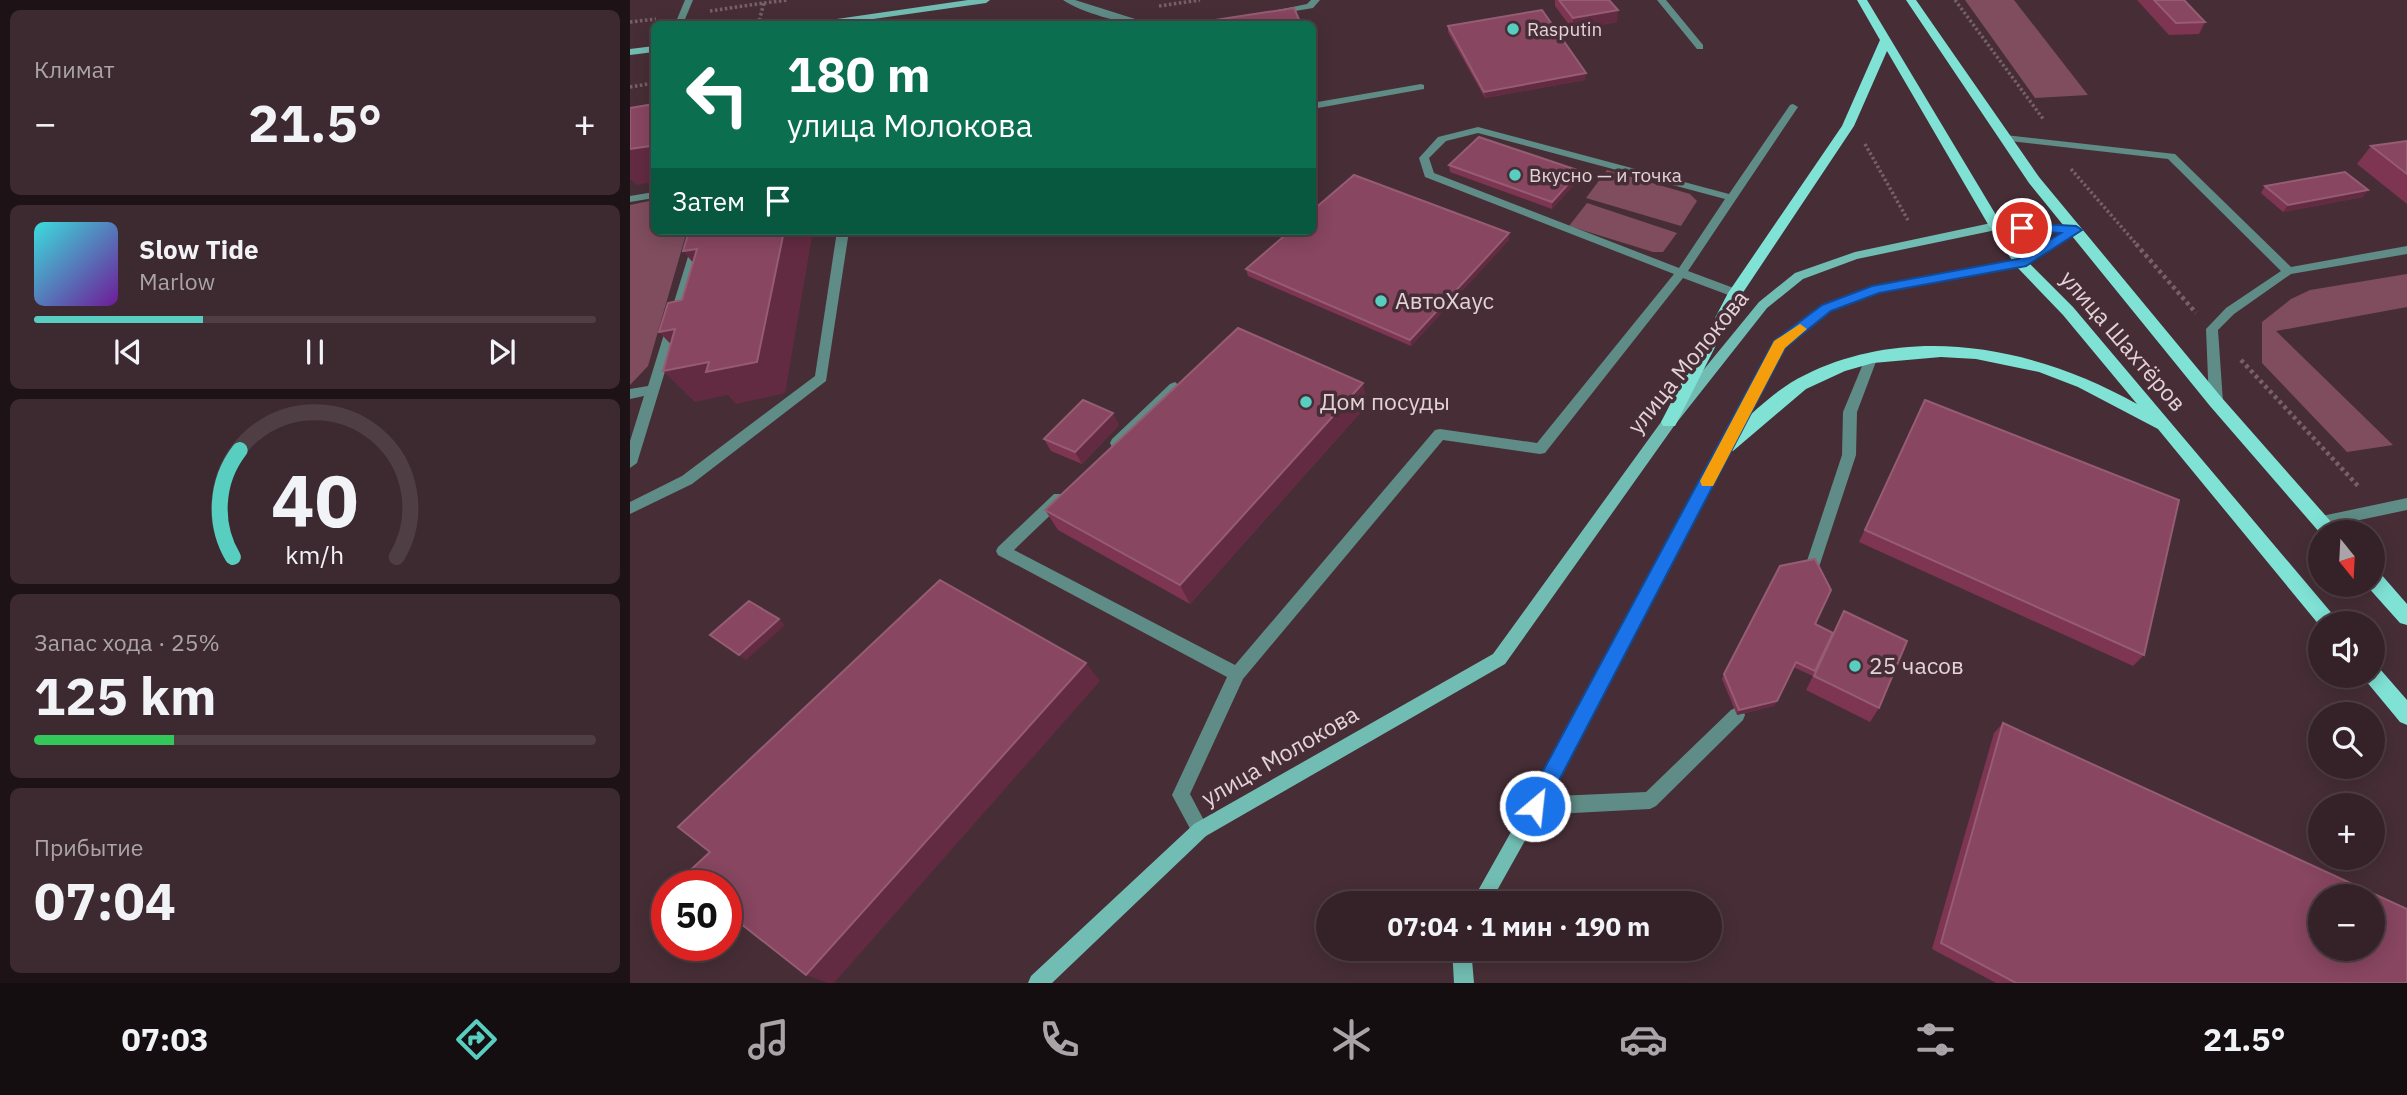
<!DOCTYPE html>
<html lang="ru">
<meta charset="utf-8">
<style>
body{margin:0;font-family:"IBM Plex Sans",sans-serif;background:#3d2a30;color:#f1f3f6;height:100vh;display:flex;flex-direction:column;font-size:26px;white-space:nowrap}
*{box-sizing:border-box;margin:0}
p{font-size:23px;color:#aaa4a8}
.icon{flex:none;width:38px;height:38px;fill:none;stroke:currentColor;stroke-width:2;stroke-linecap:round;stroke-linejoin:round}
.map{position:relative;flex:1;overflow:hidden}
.details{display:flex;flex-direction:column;gap:10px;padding:10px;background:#1d1316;width:630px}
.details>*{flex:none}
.hud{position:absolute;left:21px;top:21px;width:665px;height:214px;border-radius:10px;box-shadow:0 4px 18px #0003,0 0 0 2px #4f3f45;background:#0b6e4f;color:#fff;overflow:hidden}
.needle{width:46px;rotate:162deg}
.controls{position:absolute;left:1678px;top:520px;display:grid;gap:14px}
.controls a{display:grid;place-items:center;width:77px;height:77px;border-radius:50%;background:#352228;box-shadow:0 4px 18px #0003,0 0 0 2px #4f3f45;font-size:35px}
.speed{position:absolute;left:21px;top:870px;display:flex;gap:14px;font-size:35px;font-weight:700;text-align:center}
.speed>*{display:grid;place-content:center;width:91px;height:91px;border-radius:50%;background:#352228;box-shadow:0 4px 18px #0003,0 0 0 2px #4f3f45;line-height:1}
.speed .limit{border:10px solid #d22;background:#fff;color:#111}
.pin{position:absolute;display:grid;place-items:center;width:60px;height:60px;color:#fff;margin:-30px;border:4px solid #fff;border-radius:50%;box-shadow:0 2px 7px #0007}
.me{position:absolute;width:77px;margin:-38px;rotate:28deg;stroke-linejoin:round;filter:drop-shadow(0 0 5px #0008)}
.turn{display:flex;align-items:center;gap:24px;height:147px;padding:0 21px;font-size:32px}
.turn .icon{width:91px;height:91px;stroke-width:2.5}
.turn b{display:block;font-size:49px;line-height:60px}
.then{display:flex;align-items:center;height:66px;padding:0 21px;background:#0003;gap:14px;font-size:26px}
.big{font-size:52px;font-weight:700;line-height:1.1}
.details .tile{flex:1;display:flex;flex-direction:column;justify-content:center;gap:10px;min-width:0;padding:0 24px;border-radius:10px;background:#3d2a30}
.details .dial{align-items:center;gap:0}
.dial svg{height:182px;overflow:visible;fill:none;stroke:#4f3f45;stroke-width:7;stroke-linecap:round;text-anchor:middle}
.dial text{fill:#f1f3f6;stroke:none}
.song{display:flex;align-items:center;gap:21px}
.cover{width:84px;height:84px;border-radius:10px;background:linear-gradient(135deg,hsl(180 70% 55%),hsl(280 70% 35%))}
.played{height:7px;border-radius:4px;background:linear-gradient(90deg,#58cec0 30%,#4f3f45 30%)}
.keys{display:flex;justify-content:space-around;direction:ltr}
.heat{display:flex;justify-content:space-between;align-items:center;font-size:38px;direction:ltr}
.charge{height:10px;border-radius:5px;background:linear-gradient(90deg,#34c759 25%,#4f3f45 0)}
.trip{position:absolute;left:686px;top:891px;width:406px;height:70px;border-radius:35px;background:#352228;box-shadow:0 4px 18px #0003,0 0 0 2px #4f3f45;font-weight:700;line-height:70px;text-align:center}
.dock{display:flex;height:112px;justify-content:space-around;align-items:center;background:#150e10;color:#aaa4a8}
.dock .icon{width:49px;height:49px}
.dock .active{color:#58cec0}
.dock b{font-size:32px;color:#f1f3f6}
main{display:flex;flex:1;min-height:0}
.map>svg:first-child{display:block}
</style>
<main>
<section class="details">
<div class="tile"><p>Климат</p>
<div class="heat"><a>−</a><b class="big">21.5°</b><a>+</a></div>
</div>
<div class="tile">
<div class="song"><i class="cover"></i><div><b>Slow Tide</b><p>Marlow</p></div></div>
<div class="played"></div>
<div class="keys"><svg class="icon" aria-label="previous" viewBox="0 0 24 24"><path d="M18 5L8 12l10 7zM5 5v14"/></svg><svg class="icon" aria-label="pause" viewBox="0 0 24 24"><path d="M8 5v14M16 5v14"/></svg><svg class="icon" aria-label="next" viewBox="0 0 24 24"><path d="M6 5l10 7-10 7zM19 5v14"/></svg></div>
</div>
<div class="tile dial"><svg viewBox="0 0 100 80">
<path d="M14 69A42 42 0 1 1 86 69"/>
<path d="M14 69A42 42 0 0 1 17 22" stroke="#58cec0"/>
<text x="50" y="56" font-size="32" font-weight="700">40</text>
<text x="50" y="72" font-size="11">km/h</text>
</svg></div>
<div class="tile"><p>Запас хода · 25%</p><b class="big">125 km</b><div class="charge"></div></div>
<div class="tile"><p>Прибытие</p><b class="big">07:04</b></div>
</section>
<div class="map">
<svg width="1777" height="983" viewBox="0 0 1777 983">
<rect width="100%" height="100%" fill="#472e36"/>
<path fill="#7f4d5e" d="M1335 0H1384L1458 95 1405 98Z
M977 170 1060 194 1067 201 1051 226 956 198Z
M24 200V231H57L18 366 0 385V205Z
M957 203 1047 233 1033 252H1023L939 226Z
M1777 274V307L1646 331 1763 445 1717 452 1632 363V322L1661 299 1680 290Z"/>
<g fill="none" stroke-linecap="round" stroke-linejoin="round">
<path stroke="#776168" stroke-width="3.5" stroke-dasharray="2.5 2.5" stroke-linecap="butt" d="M1325 0 1414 120
M134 3 158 0
M529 6 570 0
M80 11 134 3 129 21
M0 22 26 19
M409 24 427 22
M0 87 24 83
M1235 144 1279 222
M1441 169 1508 246"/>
<path stroke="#776168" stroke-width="4.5" stroke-dasharray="3.5 3.5" stroke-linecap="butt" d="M1506 244 1566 313
M1611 360 1729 487"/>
<path fill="#5f8c86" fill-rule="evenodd" d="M55 0H63L53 24H45Z
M433 0H445L521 24C498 26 452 13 433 0Z
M681 0H690L683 8 647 14 643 11 677 4Z
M1027 0H1036L1073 45V49H1067Z
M791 84 794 85V89L682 109V103Z
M1163 104 1168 107 1058 271 1109 290V296H1101L1053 278 915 453 910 454 813 440 613 679 560 794 579 830 576 836 570 839 564 836 542 795 597 677 368 555 366 551 368 547 424 494H434L436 498 434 502 384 550 605 665 805 430 810 429 907 443 1044 274 795 177 789 158 808 137 848 127 1099 194 1160 105ZM848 133 1095 199 1049 268 804 173 799 158 816 141Z
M1375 135 1545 154 1661 267 1777 246V254L1661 274 1604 314 1588 330 1593 402 1586 407 1579 402 1576 329 1596 308 1651 271 1538 159 1371 140 1370 138Z
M24 192V198L0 202V196Z
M66 231H78L7 463 0 468V441L14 396 0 399V389L18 386Z
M207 231H219L196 381 62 484 0 514V502L52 476 185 376Z
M1241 354 1247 359 1227 412 1226 455 1190 564 1188 568 1183 570 1178 568 1176 564 1212 455 1213 412 1235 359Z
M545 382 551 387 550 390 492 447H482L480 443 482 439 540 384Z
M1777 498V510L1692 528 1687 526 1685 522 1687 518 1692 516Z
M1107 707 1113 710 1115 715 1113 720 1026 806 1020 809 905 815 899 812 896 806 899 800 905 797 1016 792 1101 710Z"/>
<path fill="#72bdb3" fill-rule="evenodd" d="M338 0H360L356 3 208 24H189L193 21Z
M24 46V52L0 55V49Z
M1366 222 1445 226 1451 230 1395 266 1249 293 1201 311 1154 348 911 812 860 903H841L899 800 1145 342 1193 305 1247 285 1388 260 1431 233 1366 230 1227 259 1173 279 1137 308 1044 426 875 664 576 836 422 983H398L401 976 564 824 863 654 1034 418 1129 302 1165 273 1225 252Z
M822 948H841L844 983H824Z"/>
<path fill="#7fe2d5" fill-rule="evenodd" d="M1227 0H1237L1372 225 1396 260 1443 307 1710 623H1690V626L1528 429 1448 387 1409 372 1346 359 1311 357 1243 363 1215 371 1176 389 1103 451H1091L1089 446 1091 441C1118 419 1143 390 1175 375 1282 322 1408 348 1507 404L1433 315 1386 266 1359 226 1257 51 1224 126 1112 294 1045 426H1033L1031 422 1098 293 1212 126 1250 40Z
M1276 0H1286L1409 177 1592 398 1710 532 1690 533 1580 406 1399 183Z
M1743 571 1750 573 1777 604V625L1770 623 1736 585 1743 584Z
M1743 666 1750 669 1777 700V725L1770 722 1736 681 1733 676H1743Z"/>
</g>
<path fill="#7d3552" d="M925 0H979L987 22 943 30 925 6Z
M1507 0H1554L1575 22 1569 34 1539 35Z
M818 26 955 80 855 98 818 32Z
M1777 141V204L1727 164 1741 146Z
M819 165 950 171V178L922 209 820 172Z
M1635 186 1733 197 1653 212 1631 193Z
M879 233V240L781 346 618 276 616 269Z
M1295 400 1514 655 1503 666 1229 542Z
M737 405 560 604 428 530 415 510Z
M489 425 452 464 421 451 414 439Z
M1214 611 1249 708 1240 722 1176 690 1183 676 1163 667 1144 706 1107 715 1092 679 1094 674 1185 624 1203 633Z
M1373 723 1777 983H1366L1302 949 1364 733Z"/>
<path fill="#632b41" d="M988 10 987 22 943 30V18Z
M956 73 955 80 855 98 854 92Z
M24 139V182L6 185 2 180H0V149Z
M950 171V178L922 209V202Z
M1738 190 1733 197 1653 212 1658 205Z
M154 231H183L155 393 106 404 98 395 65 402 33 371 79 362Z
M879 233V240L781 346 780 340Z
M67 249 81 284 53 251Z
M45 329 60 364 29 332Z
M733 383 737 405 560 604 550 585Z
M483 413 489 425 452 464 445 452Z
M149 619 155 625 116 660 109 655Z
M456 663 470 681 204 983H198L176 975Z
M1147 701 1144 706 1107 715 1109 710Z"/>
<path fill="#884660" stroke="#965c73" stroke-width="2" fill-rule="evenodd" d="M929 0H979L988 10 943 18Z
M1524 0H1554L1575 22 1546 23Z
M664 8 671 24H559Z
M912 10 956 73 854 92 818 26Z
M24 104V139L22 140 20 146 0 149V108Z
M849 137 950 171 922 202 819 165Z
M1777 141V174L1741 146Z
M1715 172 1738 190 1658 205 1635 186Z
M724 175 879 233 780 340 616 269 660 231H682V211Z
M59 231H154L127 362 76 372 79 362 33 371 45 329 29 332 38 303 52 300 67 249 53 251Z
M608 328 733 383 550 585 415 510Z
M453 400 483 413 445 452 414 439Z
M1295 400 1549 500 1514 655 1235 530Z
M1185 559 1201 590 1185 624 1203 633 1185 671 1166 662 1147 701 1109 710 1094 674 1150 566Z
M310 580 456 663 176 975 96 912V886H62L52 878 80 852 48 827Z
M119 601 149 619 109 655 80 635Z
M1214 611 1277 641 1249 708 1184 676Z
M1373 723 1777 909V983H1386L1311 943ZM1690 896H1743V948H1690Z"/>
<path fill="#1a73e8" stroke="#114b97" stroke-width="2" d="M1392 223 1446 226 1452 230 1396 266 1249 293 1201 311 1155 348 912 813 905 816 898 813 895 806 898 799 1144 341 1192 305 1242 286 1388 259 1431 233 1388 230 1386 228Z"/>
<path fill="#f59e0b" d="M1170 324 1177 329 1155 348 1083 486H1072L1070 481 1144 341Z"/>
<g fill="#58cec0" stroke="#472e36" stroke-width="2.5">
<circle cx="883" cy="29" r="7"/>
<circle cx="885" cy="175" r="7"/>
<circle cx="751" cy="301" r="7"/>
<circle cx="676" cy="402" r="7"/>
<circle cx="1225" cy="666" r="7"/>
</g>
<g text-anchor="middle" stroke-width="7" stroke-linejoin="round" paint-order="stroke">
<g font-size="19" fill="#e3d3d8" stroke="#472e36" text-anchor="start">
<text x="897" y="36">Rasputin</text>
<text x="899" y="182">Вкусно — и точка</text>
</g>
<g font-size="23" fill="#e3d3d8" stroke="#472e36" text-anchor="start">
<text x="765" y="309">АвтоХаус</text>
<text x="690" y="410">Дом посуды</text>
<text x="1239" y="674">25 часов</text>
</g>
<g font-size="23" fill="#e3d3d8" stroke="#472e36">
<text transform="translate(1493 341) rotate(49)" y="8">улица Шахтёров</text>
<text transform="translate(1058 362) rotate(-51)" y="8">улица Молокова</text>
<text transform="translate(650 756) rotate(-30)" y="8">улица Молокова</text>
</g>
</g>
</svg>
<div class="controls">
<a><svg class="needle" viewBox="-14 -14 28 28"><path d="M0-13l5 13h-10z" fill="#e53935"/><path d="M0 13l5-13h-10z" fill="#aaa4a8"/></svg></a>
<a><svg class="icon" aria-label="sound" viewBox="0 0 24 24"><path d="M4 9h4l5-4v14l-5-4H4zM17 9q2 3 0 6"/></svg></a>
<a><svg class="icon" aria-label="search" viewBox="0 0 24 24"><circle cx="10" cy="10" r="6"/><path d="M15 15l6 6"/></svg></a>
<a>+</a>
<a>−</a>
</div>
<div class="speed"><div class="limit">50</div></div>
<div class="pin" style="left:1392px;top:228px;background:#d93025"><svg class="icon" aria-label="arrive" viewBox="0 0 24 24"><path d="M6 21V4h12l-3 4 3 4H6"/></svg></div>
<svg class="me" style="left:905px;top:806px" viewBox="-20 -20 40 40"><circle r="17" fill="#1a73e8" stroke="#fff" stroke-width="3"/><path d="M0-11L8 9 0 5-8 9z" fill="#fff"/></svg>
<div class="trip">07:04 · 1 мин · 190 m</div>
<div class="hud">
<div class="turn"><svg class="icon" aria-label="left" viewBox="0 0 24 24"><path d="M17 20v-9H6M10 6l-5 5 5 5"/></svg><div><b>180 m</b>улица Молокова</div></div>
<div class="then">Затем<svg class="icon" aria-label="arrive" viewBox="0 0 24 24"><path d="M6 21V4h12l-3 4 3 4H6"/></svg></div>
</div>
</div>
</main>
<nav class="dock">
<b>07:03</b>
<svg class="icon active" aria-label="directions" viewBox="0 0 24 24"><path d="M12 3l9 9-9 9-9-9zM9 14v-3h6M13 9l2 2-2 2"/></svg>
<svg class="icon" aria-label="music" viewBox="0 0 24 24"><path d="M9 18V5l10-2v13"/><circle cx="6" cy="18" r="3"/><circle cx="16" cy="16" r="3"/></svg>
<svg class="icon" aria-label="phone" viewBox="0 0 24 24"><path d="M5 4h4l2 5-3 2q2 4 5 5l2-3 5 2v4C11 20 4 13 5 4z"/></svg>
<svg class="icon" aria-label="climate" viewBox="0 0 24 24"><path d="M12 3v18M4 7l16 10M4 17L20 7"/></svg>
<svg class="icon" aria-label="car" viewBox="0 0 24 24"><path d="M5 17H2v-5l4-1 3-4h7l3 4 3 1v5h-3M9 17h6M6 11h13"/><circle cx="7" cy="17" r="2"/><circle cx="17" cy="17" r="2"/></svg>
<svg class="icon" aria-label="filters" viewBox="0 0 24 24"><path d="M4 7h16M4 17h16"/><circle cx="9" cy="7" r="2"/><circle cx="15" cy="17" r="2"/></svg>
<b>21.5°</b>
</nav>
